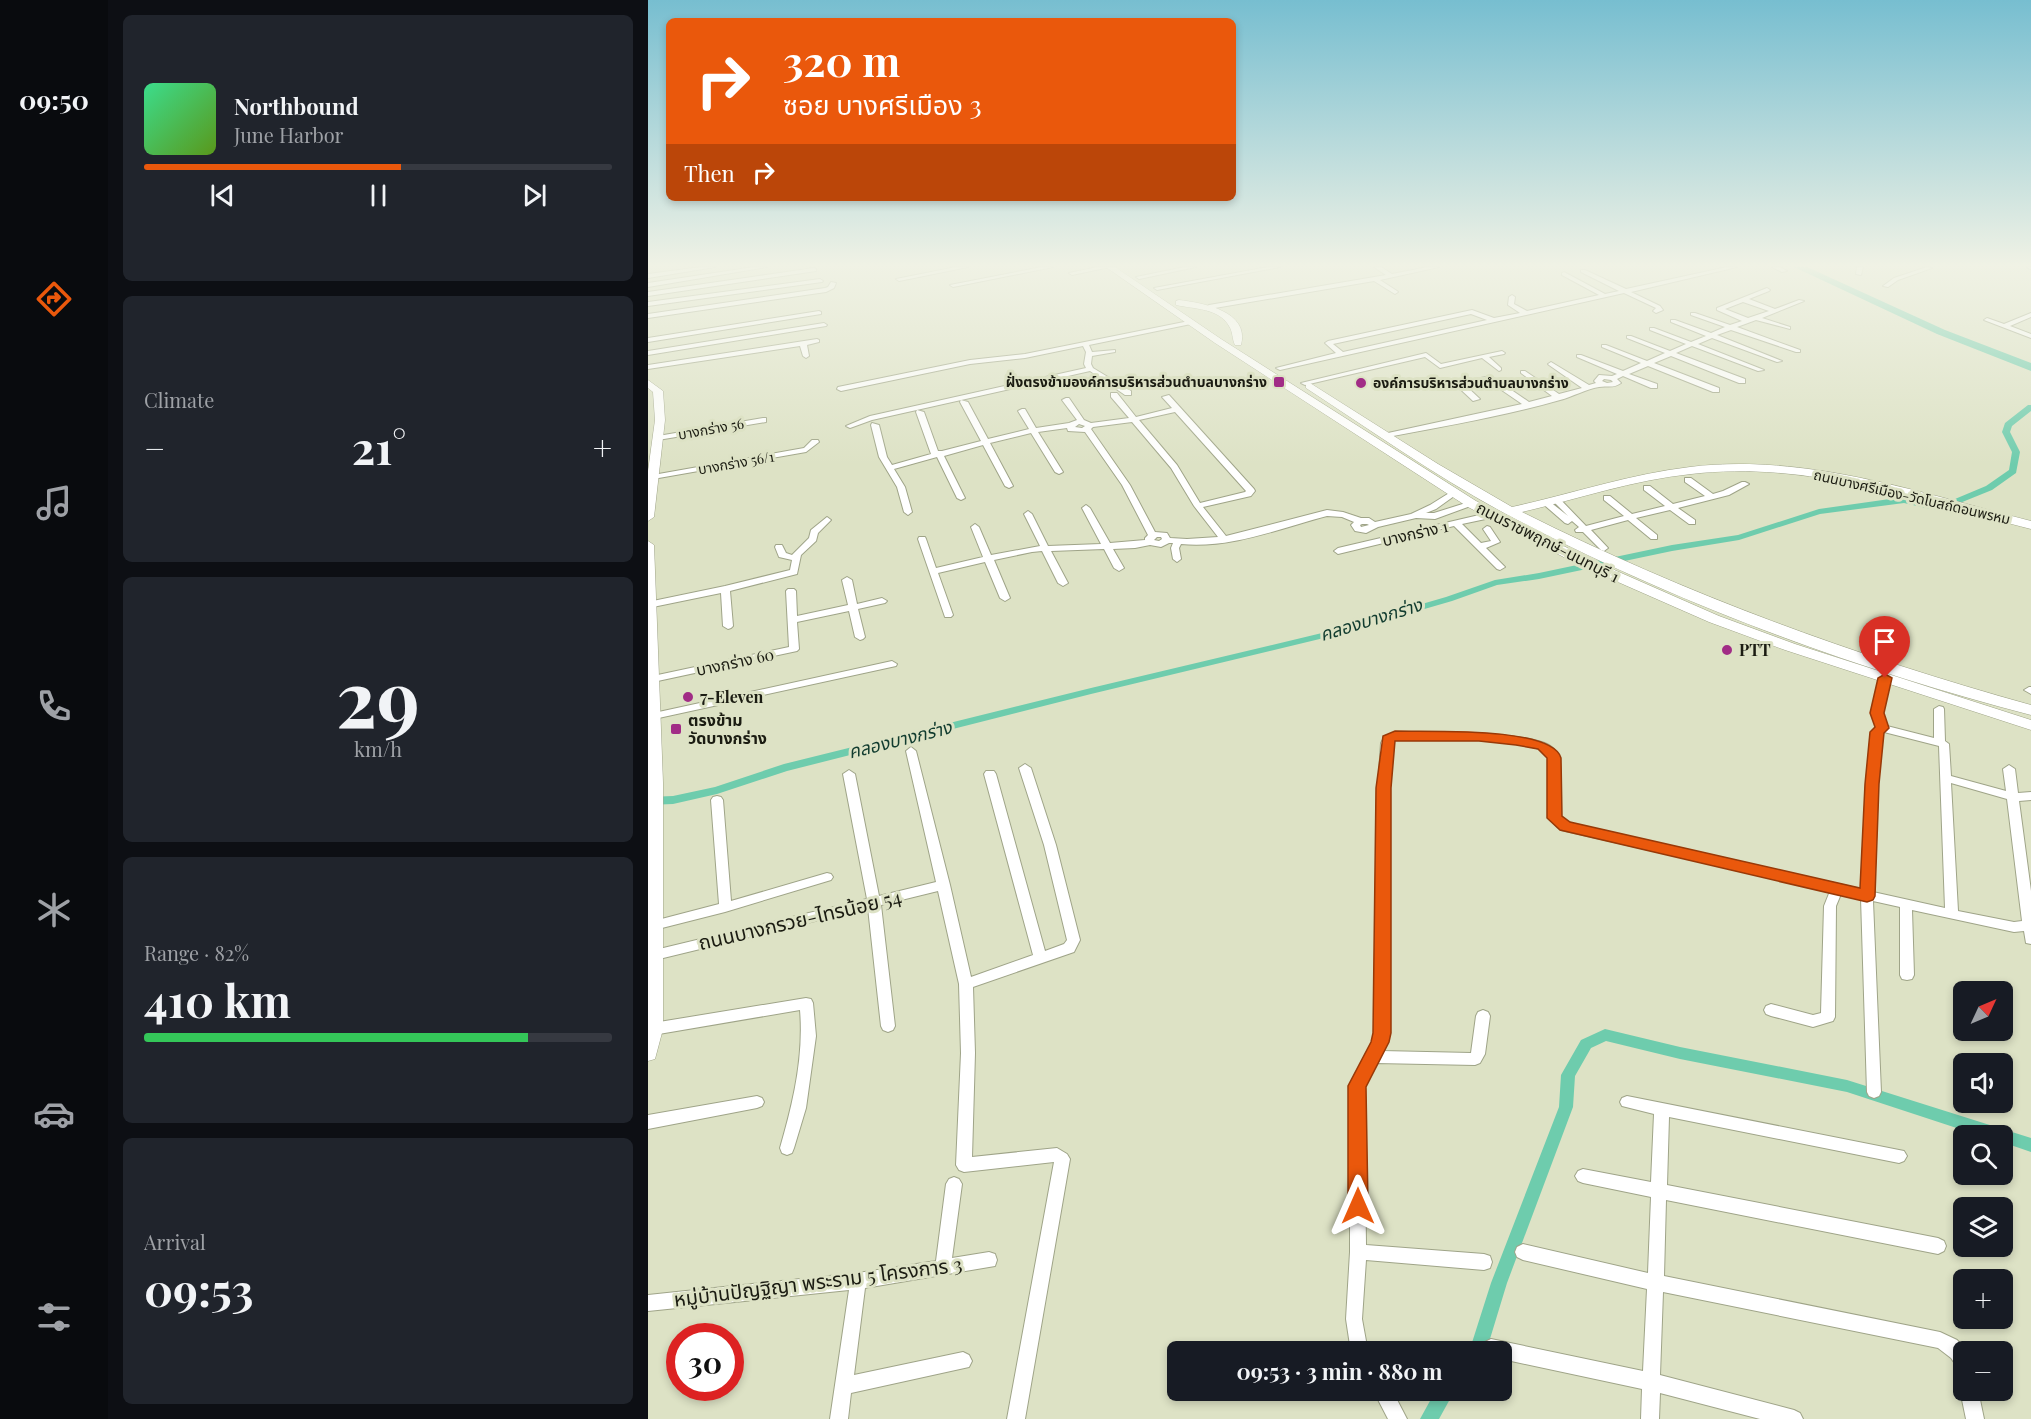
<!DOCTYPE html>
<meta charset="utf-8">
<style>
body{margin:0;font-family:"Playfair Display","Noto Sans Thai",serif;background:#20242c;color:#f1f3f6;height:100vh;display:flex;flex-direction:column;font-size:22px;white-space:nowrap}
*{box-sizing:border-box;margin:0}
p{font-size:20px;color:#9ea1a6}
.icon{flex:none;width:33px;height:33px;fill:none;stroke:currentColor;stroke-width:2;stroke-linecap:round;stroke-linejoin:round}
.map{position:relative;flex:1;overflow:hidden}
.side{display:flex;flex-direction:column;gap:15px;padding:15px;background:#0d0f14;width:540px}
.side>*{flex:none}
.banner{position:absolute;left:18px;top:18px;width:570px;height:183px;border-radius:9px;box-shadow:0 3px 9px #0003;background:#ea580c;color:#fff;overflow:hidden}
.needle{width:39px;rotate:46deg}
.buttons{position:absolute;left:1305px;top:981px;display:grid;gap:12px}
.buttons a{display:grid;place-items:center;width:60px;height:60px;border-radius:9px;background:#171b24;box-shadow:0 3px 9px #0003;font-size:30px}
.speed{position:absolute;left:18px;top:1323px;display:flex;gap:12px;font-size:30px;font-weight:700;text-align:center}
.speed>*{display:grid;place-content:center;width:78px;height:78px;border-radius:50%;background:#171b24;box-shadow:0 3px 9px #0003;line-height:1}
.speed .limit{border:9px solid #d22;background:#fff;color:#111}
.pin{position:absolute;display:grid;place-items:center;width:51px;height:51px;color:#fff;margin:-62px -26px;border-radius:50% 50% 50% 0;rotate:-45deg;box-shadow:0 0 6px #0007}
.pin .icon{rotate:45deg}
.me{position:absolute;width:66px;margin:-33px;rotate:0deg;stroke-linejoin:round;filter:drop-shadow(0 0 4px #0008)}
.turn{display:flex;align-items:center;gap:21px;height:126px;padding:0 18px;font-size:27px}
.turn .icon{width:78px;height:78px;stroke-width:2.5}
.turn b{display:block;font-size:42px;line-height:51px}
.then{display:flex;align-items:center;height:57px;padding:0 18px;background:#0003;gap:12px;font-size:22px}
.big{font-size:45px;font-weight:700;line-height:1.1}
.side .card{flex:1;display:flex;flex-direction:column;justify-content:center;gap:9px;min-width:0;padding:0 21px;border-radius:9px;background:#20242c}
.side .dial{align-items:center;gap:0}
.dial b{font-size:78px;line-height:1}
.song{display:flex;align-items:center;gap:18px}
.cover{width:72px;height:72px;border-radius:9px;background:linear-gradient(135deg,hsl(150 70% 55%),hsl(90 70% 35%))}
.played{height:6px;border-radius:3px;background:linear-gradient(90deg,#ea580c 55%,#363941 55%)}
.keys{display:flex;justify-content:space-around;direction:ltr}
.heat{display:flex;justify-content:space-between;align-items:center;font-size:33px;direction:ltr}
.charge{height:9px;border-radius:4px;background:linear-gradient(90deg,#34c759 82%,#363941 0)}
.trip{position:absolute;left:519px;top:1341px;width:345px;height:60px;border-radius:9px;background:#171b24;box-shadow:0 3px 9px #0003;font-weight:700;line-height:60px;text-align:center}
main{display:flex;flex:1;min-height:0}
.tab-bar{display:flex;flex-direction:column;width:108px;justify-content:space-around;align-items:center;background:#090b0e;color:#9ea1a6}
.tab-bar .icon{width:42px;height:42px}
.tab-bar .current{color:#ea580c}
.tab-bar b{font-size:27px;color:#f1f3f6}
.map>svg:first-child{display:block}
</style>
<main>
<nav class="tab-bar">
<b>09:50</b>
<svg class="icon current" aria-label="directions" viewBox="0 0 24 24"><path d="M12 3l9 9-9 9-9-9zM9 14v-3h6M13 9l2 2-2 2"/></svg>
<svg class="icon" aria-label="music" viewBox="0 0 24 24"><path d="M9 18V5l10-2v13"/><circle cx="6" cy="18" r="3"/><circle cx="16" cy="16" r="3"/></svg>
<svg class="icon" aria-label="phone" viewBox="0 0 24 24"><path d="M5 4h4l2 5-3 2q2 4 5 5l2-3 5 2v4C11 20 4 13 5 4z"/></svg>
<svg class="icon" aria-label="climate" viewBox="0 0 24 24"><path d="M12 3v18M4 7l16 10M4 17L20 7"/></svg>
<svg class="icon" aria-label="car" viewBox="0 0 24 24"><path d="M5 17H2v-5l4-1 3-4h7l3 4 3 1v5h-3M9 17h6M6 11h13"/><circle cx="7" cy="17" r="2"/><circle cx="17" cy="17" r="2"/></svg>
<svg class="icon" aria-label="filters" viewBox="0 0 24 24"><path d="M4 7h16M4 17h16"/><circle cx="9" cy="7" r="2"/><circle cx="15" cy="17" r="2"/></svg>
</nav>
<section class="side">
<div class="card">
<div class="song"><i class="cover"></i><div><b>Northbound</b><p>June Harbor</p></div></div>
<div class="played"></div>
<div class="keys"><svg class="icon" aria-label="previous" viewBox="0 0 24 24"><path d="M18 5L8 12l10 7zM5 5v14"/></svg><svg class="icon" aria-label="pause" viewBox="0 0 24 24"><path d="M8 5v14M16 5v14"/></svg><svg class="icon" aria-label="next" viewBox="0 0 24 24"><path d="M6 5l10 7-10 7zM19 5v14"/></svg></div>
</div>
<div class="card"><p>Climate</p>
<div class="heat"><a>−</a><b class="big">21°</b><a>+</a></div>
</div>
<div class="card dial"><b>29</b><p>km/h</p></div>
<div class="card"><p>Range · 82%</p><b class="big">410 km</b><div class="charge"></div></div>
<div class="card"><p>Arrival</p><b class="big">09:53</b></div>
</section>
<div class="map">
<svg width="1383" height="1419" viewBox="0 0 1383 1419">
<rect width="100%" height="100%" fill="#dde2c5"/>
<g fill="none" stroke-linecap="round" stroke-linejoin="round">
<path fill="#6eccad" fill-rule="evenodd" d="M1380 405H1383V411L1364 426 1362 432 1372 452 1368 473 1344 490 1297 509 1287 510 1256 503 1172 514 1091 540 1024 551 891 579 849 585 804 601 680 637 443 694 139 771 69 794 25 804 0 805V797L25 796 67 787 136 764 443 688 674 633 798 597 847 580 891 573 1024 545 1090 535 1171 509 1256 497 1287 504H1295L1338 486 1361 470 1364 452 1354 432 1357 423Z
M957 1029 1032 1047 1199 1080 1383 1138V1152L1354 1142V1136H1333L1199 1092 1032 1059 958 1041 943 1048 927 1076 925 1107 859 1283 838 1352H821L843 1283 911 1107 913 1075 933 1040Z
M788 1390H807L791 1419H772Z"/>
<path fill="#6eccad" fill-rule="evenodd" d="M1146 267H1159L1297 330 1383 363V371L1289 334Z"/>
<g stroke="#9fa488" stroke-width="2">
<path id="street" d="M53 267H67L0 278V274Z
M106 267H119L0 287V283Z
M308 267H320L251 281 248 279Z
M394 267H405L305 287 302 285Z
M450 267H462L424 275 421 273Z
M537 267H548L491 279 488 277Z
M620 267H632L509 290 506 288Z
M726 267H733L744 274 780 267H791L732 280 749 291 750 292 747 294 726 281 561 309 558 307 561 305 738 275Z
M1079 267H1089L983 292 1012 306 1015 310 1008 313 1005 311 1008 308 976 293 632 370 628 368 688 353 677 343 680 341 824 310 846 318 872 313 860 305 861 297 864 295 867 297 866 304 879 311 951 295 914 275V273L916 272 957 294 971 291 933 272V270H937L978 289ZM823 314 839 320 695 352 685 344Z
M1124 267H1131L1139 271 1134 272Z
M1209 267H1215L1213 275 1208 274Z
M1279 267 1284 268 1250 280 1240 287 1235 286 1246 278Z
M1379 267H1383V269L1380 268Z
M166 268 168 269V271L0 296V292Z
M172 279 175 281 174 282 0 306V302Z
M183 282 188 283 186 288 178 292 0 318V314L177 288 180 287Z
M1119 288 1122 290 1121 291 1101 299 1127 309 1151 300 1156 301 1114 318 1142 327V329L1108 320 1089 327 1152 350V352H1148L1083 330 1069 335 1134 361 1129 362 1064 338 1050 344 1116 370 1110 371 1044 346 1028 353 1097 379V383H1091L1023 356 1006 363 1071 388V392H1065L1000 366 981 374 1009 384V388H1003L975 376 969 379 973 383C965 389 959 385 951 387 938 389 924 397 912 400 856 416 797 426 740 437L736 435 740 433 874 404 839 380 817 385 832 399 825 401 809 386 808 384 812 382 843 376 881 402 904 396 873 373V371H877L911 394 934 388 901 365 900 364 903 362 941 385 948 383 946 381 951 375 964 376 969 374 929 357V355H933L975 371 993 363 954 347V345H958L999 361 1017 353 979 338V336H983L1022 351 1038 344 1002 330V328H1006L1043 342 1058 336 1023 322V320H1027L1063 333 1077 327 1043 315V313H1047L1082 325 1094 321 1069 310V308ZM1095 302 1121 311 1100 318 1077 309ZM956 379 963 380 965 382 959 383 954 381Z
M171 311 173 312V314L0 342V338Z
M1383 313V317L1362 326 1383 334V338L1336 320 1339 318 1356 324Z
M541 321 544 323 543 324 441 345 444 352 467 350V352L444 356 443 364 445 368 483 391V395H477L442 371 224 420 202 428 198 426 222 416 438 368 436 364 438 352 435 346 377 358 322 364 193 391 189 389 190 387 322 360 377 354Z
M176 323 179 325 178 326 0 355V351Z
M169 339 171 340V342L159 345 161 356 158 358 155 356 152 346 0 369V365Z
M854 351 857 353 856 354 841 357 853 368V370L851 371 834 358 792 368 777 357 657 385 653 383 778 353 793 364Z
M463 393H469L488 417 524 408 514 397 521 395 606 489 607 491 603 496 555 507 578 536 679 510 695 512 713 518H721L727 522 763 514 782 505 806 490 810 492 809 494 788 509 778 513H786L824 501 828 504 787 519 768 518 730 527 718 533 707 531 703 525 706 522 694 517 679 516C633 528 582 549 533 544L531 548 533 559 529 562 525 559 523 548 525 543H521L513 547 502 545 487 548 465 549 476 568 471 571 466 568 456 549 403 551 420 583 415 586 410 583 394 551 384 552 346 560 362 598 357 601 352 598 337 562 290 573 305 615 303 617H297L270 539 271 537H277L278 539 288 568 335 557 323 527 327 524 331 527 343 555 392 546 376 514 380 511 384 514 400 546 453 544 434 508 438 505 442 508 462 543 497 540V538L500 535 474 485 437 432 420 431 419 428 390 432 415 472 411 474 407 472 383 433 342 443 365 486 361 488 357 486 335 445 296 456 317 498 313 500 309 498 289 457 246 469 257 487 264 512 260 515 256 512 249 487 231 457 223 425 224 423 231 425 239 457 244 465 283 454 268 412 269 410 276 412 290 451H294L333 441 312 402 313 400 320 402 340 439 381 429 370 411 374 409H377L388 428 421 423 429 420 414 400 418 398H421L436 420 443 423 481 418 463 397ZM527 412 598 491 597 492 552 503 529 465 491 420ZM484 422 523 468 546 506 570 537 539 539 522 538 519 533 507 532 482 485 443 429 445 427ZM431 424 437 426 434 428 427 427ZM714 524H719L721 525 713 527 712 525ZM509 537H513L514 539 511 541 506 540Z
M115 418H118V422L10 440 6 438 10 436Z
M164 440H170L171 442 158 452 5 479 1 477 5 475 156 448Z
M1037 478H1043L1065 494 1075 491 1094 482H1097L1101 484 1081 495 1030 508 1047 520V524H1041L1022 510 988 518 1009 535V539H1003L980 520 943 530 960 548 956 551 953 550 935 532H928L927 530 931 527 924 521 920 524 917 523 894 503 898 500 901 501 920 516 904 500 905 498H911L938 526 976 516 956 500V496H962L984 514 1017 506 996 490V486H1002L1025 504 1057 496 1037 482Z
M844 512 847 513V517L814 524 833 543 843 541 835 529 839 526 842 527 852 542 838 548 857 567 852 570 849 569 806 526 690 554 686 551 690 548Z
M179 517 183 520 170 533 168 541 153 555 149 574 82 591 85 626 83 628 80 629 75 626 73 593 0 608V602L77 586 142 570 144 560 131 557 127 547 128 545H134L138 553 144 555 161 538 163 530Z
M199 577 204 580 209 604 234 598 239 601 237 603 210 609 217 637 215 639 212 640 207 637 201 611 149 622 151 649 149 651 5 682 0 679 5 676 141 647 138 591 140 589H146L148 591 149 616 200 605 194 580Z
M244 661 249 664 248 666 6 719 1 716 6 713Z
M1237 675 1242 678 1234 713 1239 726 1286 738V709L1291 706 1295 707 1296 709 1297 741 1301 744 1303 776 1358 791 1355 769 1361 765 1367 769 1370 793 1383 792V800L1371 801 1383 891V944L1378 943 1376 931 1366 932 1264 910 1266 975 1264 979 1259 980 1254 979 1252 975V907L1225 901 1233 1092 1231 1096 1226 1098 1221 1096 1219 1092 1213 898 1193 894 1188 906 1187 1017 1185 1021 1165 1027 1123 1016 1118 1014 1116 1010 1118 1006 1123 1004 1165 1015 1173 1013 1176 906 1182 891 913 830 900 818 901 758 897 751C850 734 795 740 746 740L743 744 742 788 741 1033 734 1051 823 1053 828 1016 830 1012 835 1010 840 1012 842 1016 837 1054 832 1063 827 1065 728 1063 716 1086 718 1245 836 1254 842 1256 844 1262 842 1268 836 1270 718 1260 714 1319 720 1352H703L698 1319 702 1252V1086L725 1042 727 1033 730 788 733 743C735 739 738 735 743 734 771 734 890 729 906 749 916 761 912 800 912 817L921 824 1213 889 1218 784 1224 732 1228 727 1224 713 1232 678ZM1236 732 1291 746 1297 908 1225 892 1230 784 1234 733ZM1303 783 1359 799 1374 921 1366 922 1310 911Z
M1381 687H1383V694L1376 690Z
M263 747 268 751 302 885 323 977 385 955 336 774 338 771H346L348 774 397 951 416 944 419 940 396 845 371 768 377 764 383 768 408 845 432 940 426 952 325 987 327 1053 324 1157 409 1148 419 1154 422 1159 377 1419H359L406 1162 316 1172 311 1170 308 1165 313 1053 311 984 290 891 233 905 247 1026 245 1030 240 1032 235 1030 233 1026 220 908 7 960 2 959 0 955 2 951 7 950 219 899 195 774 201 770 207 774 231 896 288 882 258 751Z
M69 796 73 797 75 800 83 901 179 873 183 874 185 877 183 880 77 912 6 930 2 928 0 924 2 922 71 904 63 800 65 797Z
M158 998 163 999 165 1003 168 1036 158 1108 146 1148 144 1153 139 1155 134 1153 132 1148C145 1103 156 1057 152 1010L5 1035 0 1033V1025L5 1023Z
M109 1096 114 1098 116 1102 114 1106 109 1108 0 1129V1115Z
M979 1096 1256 1151 1259 1156 1256 1161 1251 1163 1021 1117 1019 1185 1290 1238 1296 1241 1298 1246 1296 1251 1290 1254 1018 1200 1016 1276 1292 1332 1309 1340 1320 1352H1316V1370L1310 1368 1303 1358 1290 1348 1015 1292 1012 1375 1146 1410 1152 1413 1155 1419H1112L1012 1393 1011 1419H993L994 1389 854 1359V1352H836L834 1348 837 1342 843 1339 995 1371 999 1289 875 1260 869 1257 867 1252 869 1247 875 1244 1000 1273 1003 1197 935 1183 930 1181 927 1176 930 1171 935 1169 1003 1182 1006 1114 974 1106 972 1102 974 1098Z
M306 1177 311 1179 314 1184 304 1258 341 1252 347 1254 349 1260 347 1266 217 1288 206 1375 315 1352 321 1355 324 1361 321 1367 203 1393 200 1419H182L201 1290 0 1311V1295L210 1273 288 1261 298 1184 301 1179Z
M1316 1384V1390H1330L1336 1419H1318L1312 1390Z
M725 1390H744L759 1419H740Z"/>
</g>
<g stroke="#9fa488" stroke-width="1">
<path id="secondary" d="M458 267H467L573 339 828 501 939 558 1071 616 1147 644 1383 720V730L1137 650 1061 622 929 564 820 507 567 343Z
M531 300C555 303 602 311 593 345H587C584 339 585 332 581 326 571 308 546 309 528 305V301Z
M0 380 15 391 17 420 6 517 0 521V471L7 420 5 392 0 388Z
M662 383 790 464 864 507C923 494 982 474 1042 467 1158 453 1272 493 1383 521V529C1272 501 1159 460 1043 474 985 480 930 499 874 512 1037 594 1207 656 1383 705V715C1202 668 1023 601 858 514 789 477 724 431 658 388V384Z
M0 541 6 545 15 783V1029L7 1059 0 1061Z"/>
</g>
<use href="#street" fill="#fff" fill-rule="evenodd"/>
<use href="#secondary" fill="#fff" fill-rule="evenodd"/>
</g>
<linearGradient id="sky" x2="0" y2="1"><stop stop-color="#77bed0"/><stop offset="0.57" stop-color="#f0f2e5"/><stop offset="1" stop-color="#f0f2e5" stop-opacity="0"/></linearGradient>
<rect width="1383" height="465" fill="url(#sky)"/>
<path fill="#ea580c" stroke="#983908" stroke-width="1.5" d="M1237 674 1244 678 1236 713 1241 728 1236 733 1231 784 1227 896 1225 900 1219 902 912 830 899 818V758L890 749 868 745 831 741H747L743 788V1033L741 1042 718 1087 720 1206 717 1212 710 1215 703 1212 700 1206V1086L723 1042 725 1033 728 788 735 736 747 731C778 732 904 726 913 758L914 816 922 822 1212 888 1217 784 1222 732 1227 727 1222 713 1230 678Z"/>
<g fill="#a12c86" stroke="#dde2c5" stroke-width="2">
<rect x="625" y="376" width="12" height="12" rx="3"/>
<circle cx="713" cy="383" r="6"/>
<circle cx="1079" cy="650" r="6"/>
<circle cx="40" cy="697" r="6"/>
<rect x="22" y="723" width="12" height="12" rx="3"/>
</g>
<g text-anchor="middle" stroke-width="6" stroke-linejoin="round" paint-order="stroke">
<g font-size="14" font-weight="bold" fill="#1b1c12" stroke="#dde2c5" text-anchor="end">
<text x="619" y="387">ฝั่งตรงข้ามองค์การบริหารส่วนตำบลบางกร่าง</text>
<text x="725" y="388" text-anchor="start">องค์การบริหารส่วนตำบลบางกร่าง</text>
</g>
<g font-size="14" fill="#1b1c12" stroke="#dde2c5">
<text transform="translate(63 429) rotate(-10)" y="5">บางกร่าง 56</text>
<text transform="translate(88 463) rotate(-10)" y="5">บางกร่าง 56/1</text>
<text transform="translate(1264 497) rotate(13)" y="5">ถนนบางศรีเมือง-วัดโบสถ์ดอนพรหม</text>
</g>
<g font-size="16" fill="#1b1c12" stroke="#dde2c5">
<text transform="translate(767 533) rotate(-13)" y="6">บางกร่าง 1</text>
<text transform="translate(900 542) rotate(27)" y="6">ถนนราชพฤกษ์-นนทบุรี 1</text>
<text transform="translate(87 662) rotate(-12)" y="6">บางกร่าง 60</text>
</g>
<g font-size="16" font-weight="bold" fill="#1b1c12" stroke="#dde2c5" text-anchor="start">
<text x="1091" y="656">PTT</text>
<text x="52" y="703">7-Eleven</text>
<text x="40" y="726">ตรงข้าม<tspan x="40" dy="18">วัดบางกร่าง</tspan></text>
</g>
<g font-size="18" font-style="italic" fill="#113c2f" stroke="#dde2c5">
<text transform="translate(723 620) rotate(-17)" y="6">คลองบางกร่าง</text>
<text transform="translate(252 740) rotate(-14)" y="6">คลองบางกร่าง</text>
</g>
<g font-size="20" fill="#1b1c12" stroke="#dde2c5">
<text transform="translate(152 920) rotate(-13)" y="7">ถนนบางกรวย-ไทรน้อย 54</text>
<text transform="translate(170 1282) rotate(-7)" y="7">หมู่บ้านปัญฐิญา พระราม 5 โครงการ 3</text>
</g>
</g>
</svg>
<div class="buttons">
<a><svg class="needle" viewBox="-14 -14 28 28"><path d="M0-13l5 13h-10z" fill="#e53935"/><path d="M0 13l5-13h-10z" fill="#9ea1a6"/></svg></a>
<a><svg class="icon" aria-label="sound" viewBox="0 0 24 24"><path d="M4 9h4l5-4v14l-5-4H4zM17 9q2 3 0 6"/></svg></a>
<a><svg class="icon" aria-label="search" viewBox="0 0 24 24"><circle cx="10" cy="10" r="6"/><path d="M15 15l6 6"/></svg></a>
<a><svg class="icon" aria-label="layers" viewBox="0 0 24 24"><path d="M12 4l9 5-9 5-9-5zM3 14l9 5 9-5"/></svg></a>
<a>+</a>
<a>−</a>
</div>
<div class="speed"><div class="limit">30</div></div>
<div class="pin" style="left:1237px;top:678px;background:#d93025"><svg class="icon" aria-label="arrive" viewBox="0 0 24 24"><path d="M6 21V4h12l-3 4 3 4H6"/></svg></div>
<svg class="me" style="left:710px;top:1206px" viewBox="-20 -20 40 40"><path d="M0-17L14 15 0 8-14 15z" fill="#ea580c" stroke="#fff" stroke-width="4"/></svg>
<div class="trip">09:53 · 3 min · 880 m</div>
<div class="banner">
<div class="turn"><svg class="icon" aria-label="right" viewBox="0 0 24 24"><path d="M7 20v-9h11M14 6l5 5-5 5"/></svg><div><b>320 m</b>ซอย บางศรีเมือง 3</div></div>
<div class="then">Then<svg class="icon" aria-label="right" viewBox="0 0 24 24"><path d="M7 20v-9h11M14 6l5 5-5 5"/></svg></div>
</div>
</div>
</main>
